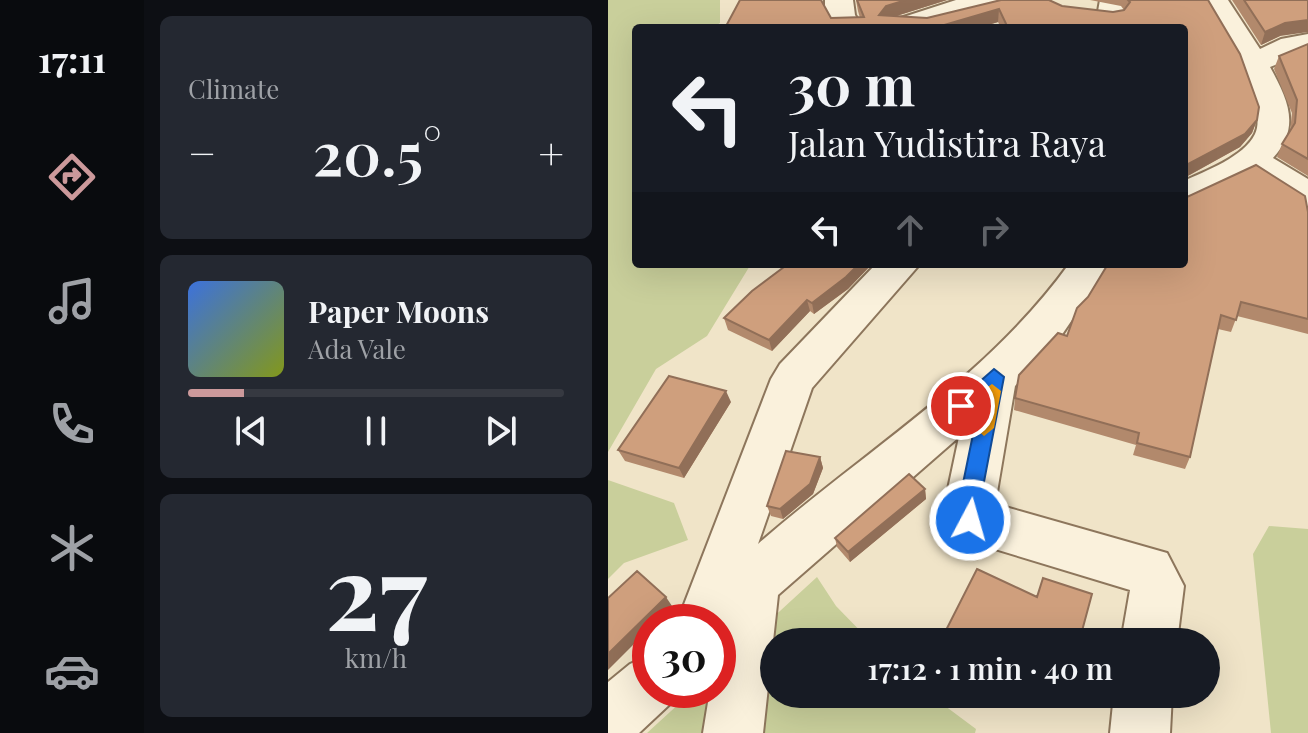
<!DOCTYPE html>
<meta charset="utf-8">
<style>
body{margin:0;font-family:"Playfair Display",serif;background:#242831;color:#f1f3f6;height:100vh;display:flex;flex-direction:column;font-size:30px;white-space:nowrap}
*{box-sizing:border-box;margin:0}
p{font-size:26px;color:#9ea1a6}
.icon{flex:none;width:44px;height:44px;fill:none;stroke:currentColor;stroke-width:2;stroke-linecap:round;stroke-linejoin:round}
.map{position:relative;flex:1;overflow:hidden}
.details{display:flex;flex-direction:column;gap:16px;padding:16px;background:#0d0f14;width:464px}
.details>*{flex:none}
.guide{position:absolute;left:24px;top:24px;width:556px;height:244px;border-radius:8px;box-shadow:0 8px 32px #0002;background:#171b24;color:#f1f3f6;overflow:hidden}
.speed{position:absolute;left:24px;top:604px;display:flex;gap:16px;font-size:40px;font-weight:700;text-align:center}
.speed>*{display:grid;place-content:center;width:104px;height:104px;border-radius:50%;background:#171b24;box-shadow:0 8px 32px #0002;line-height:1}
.speed .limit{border:12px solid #d22;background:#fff;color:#111}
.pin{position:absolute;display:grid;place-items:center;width:68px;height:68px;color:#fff;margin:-34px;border:4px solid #fff;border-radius:50%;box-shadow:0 2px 8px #0007}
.me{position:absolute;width:88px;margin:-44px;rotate:6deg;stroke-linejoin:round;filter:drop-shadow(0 0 6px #0008)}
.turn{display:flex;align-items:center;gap:28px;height:168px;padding:0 24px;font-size:36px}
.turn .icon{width:104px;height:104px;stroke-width:2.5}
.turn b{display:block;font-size:56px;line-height:68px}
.lanes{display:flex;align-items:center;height:76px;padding:0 24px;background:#0003;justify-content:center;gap:40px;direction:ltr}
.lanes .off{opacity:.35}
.big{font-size:60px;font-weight:600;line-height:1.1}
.details .tile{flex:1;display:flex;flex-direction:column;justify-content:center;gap:12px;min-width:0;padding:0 28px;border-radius:12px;background:#242831}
.details .dial{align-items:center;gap:0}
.dial b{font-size:104px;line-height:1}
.song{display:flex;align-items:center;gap:24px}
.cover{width:96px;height:96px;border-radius:12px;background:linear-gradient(135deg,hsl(220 70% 55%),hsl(70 70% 35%))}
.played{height:8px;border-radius:4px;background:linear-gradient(90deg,#cc999b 15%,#363941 15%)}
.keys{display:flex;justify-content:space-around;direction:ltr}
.heat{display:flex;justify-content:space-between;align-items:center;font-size:44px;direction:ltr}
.trip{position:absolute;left:152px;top:628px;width:460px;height:80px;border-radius:40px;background:#171b24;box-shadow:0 8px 32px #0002;font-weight:600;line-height:80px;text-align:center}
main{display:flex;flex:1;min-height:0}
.menu{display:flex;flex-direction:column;width:144px;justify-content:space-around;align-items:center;background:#090b0e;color:#9ea1a6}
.menu .icon{width:56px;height:56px}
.menu .current{color:#cc999b}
.menu b{font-size:36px;color:#f1f3f6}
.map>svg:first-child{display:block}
</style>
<main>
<nav class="menu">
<b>17:11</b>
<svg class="icon current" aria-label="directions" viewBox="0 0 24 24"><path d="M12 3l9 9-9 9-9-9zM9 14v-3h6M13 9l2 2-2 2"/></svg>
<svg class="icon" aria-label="music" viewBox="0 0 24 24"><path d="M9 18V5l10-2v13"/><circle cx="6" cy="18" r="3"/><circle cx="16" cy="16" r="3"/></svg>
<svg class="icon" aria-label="phone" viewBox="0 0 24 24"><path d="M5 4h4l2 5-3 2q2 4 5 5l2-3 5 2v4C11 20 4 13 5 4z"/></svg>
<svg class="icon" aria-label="climate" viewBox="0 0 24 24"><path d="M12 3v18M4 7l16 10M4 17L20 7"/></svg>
<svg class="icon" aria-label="car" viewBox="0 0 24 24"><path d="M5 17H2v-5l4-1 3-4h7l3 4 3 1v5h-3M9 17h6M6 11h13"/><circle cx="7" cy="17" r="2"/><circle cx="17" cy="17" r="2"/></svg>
</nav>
<section class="details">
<div class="tile"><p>Climate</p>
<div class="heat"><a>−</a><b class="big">20.5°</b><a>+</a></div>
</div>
<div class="tile">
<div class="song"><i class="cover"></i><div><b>Paper Moons</b><p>Ada Vale</p></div></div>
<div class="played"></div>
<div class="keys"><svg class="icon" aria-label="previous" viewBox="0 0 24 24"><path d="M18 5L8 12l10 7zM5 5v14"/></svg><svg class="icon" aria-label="pause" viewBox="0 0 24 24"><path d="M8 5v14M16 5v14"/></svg><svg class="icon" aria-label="next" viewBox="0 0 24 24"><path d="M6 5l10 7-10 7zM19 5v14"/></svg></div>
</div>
<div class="tile dial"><b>27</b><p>km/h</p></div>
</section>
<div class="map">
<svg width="700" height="733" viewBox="0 0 700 733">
<rect width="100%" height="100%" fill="#f0e4c8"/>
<path fill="#c9cf9b" d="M0 0H112V23L104 28H28V264H143L99 336 48 369 0 452Z
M0 480 66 503 80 540 16 563 0 579Z
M661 526 700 529V733H663L645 554Z
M209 577 228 606 263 642H166V694H321L368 729 367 733H39L86 690H110V668Z"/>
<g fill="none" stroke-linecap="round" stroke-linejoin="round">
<g stroke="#8d765c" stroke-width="4">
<path id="minor" d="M217 0H245L247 15 255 28H225L217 15Z
M348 0H411L407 6 356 16 319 28H275L280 22Z
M492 0H520L517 28H487Z
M592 0H620L652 49 673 39 700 34V52L662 67C680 100 693 127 665 158L700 179V208L687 205 643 175 576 209V181C597 171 636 157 647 134 662 103 608 27 592 0Z
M268 264H312L204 388 150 544C256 451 378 379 461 264H502L453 336 407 386 387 504 559 553 576 586 569 642H513L522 590 344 536 336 508 351 437 170 595 155 733H95L102 690H110V622L70 620 163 379 172 364Z
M42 655V690H68L62 704 31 733H0V682L22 664Z
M506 694H564L562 733H502Z"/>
</g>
<use href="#minor" fill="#faf1dc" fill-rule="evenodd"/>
</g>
<path fill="#b2896c" d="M248 0H339L288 16 319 18 393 0 505 12 516 10 513 6 482 0H600L649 120 644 133 632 147 578 177 577 198 700 212V334L629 316 623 332 610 329 582 457 577 469 525 455 528 445 406 410 407 398 459 336 576 264V28H393L390 22 370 28H117L223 18H252L250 11Z
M624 0H700L672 36 653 45Z
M700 44V176L669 157 674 144 682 131 684 113 666 69 671 56Z
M263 265 240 289 206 314 202 311 164 351 120 330 116 318Z
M123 402 76 478 17 461 10 450Z
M212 457 215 468 205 494 175 519 163 516 159 506Z
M317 489 318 499 242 562 229 547 227 538Z
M436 694H456L454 701Z"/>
<path fill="#916f58" d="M298 0H339L279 19 271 15 278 6Z
M391 9 390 22 370 28H326Z
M700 20V32L672 36 653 45 657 32 677 23Z
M649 120 644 133 632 147 576 178 578 165Z
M251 264 263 265 240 289 206 314 204 303Z
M199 300 202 311 164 351 161 340Z
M118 391 123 402 76 478 71 468Z
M212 457 215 468 205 494 175 519 172 509Z
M317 489 318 499 242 562 240 552Z
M58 597 64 606 48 622H42V628L0 670V654Z"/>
<path fill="#cf9f7d" stroke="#916f58" stroke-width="2" d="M132 0H213L223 18 256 17 249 0H298L278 6 271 15 319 18 393 0H441L454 6 505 12 516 10 522 2 520 0H600L632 54 651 107 649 120 637 134 578 165 577 198 648 165 697 196 700 212V319L633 302 628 320 613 315 582 457 529 443 531 433 407 398 411 375 450 333 459 336 469 308 480 297 500 264H576V28H400L391 9 326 28H117Z
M636 0H700V20L677 23 657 32Z
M700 44V159L674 144 687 123 689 100 671 56Z
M180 264H251L238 277 204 303 199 300 161 340 116 318 144 291Z
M61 376 118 391 71 468 10 450Z
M178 451 212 457 202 484 172 509 159 506Z
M301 474 317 489 240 552 227 538Z
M369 569 429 597 435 578 484 594 471 642H332Z
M29 571 58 597 0 654V598Z"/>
<path fill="#1a73e8" stroke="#114b97" stroke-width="2" d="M386 369 396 377 371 508 369 526 362 529 355 526 350 508 372 400 353 414 344 406Z"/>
<path fill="#f59e0b" d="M384 384 393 391 386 428 376 436 367 428 374 391Z"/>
</svg>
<div class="speed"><div class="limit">30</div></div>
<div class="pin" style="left:353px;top:406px;background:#d93025"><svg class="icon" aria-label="arrive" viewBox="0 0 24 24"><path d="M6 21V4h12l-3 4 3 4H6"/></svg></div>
<svg class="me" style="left:362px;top:520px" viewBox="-20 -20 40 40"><circle r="17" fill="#1a73e8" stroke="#fff" stroke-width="3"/><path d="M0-11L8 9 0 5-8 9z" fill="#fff"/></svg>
<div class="trip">17:12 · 1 min · 40 m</div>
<div class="guide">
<div class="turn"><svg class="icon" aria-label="left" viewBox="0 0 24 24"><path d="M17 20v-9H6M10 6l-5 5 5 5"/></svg><div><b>30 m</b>Jalan Yudistira Raya</div></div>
<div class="lanes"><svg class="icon" aria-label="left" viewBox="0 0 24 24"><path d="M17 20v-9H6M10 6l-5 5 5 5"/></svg><svg class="icon off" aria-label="ahead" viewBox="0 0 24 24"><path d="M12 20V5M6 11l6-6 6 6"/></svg><svg class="icon off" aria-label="right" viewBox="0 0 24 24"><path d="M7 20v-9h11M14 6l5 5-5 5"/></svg></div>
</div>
</div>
</main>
